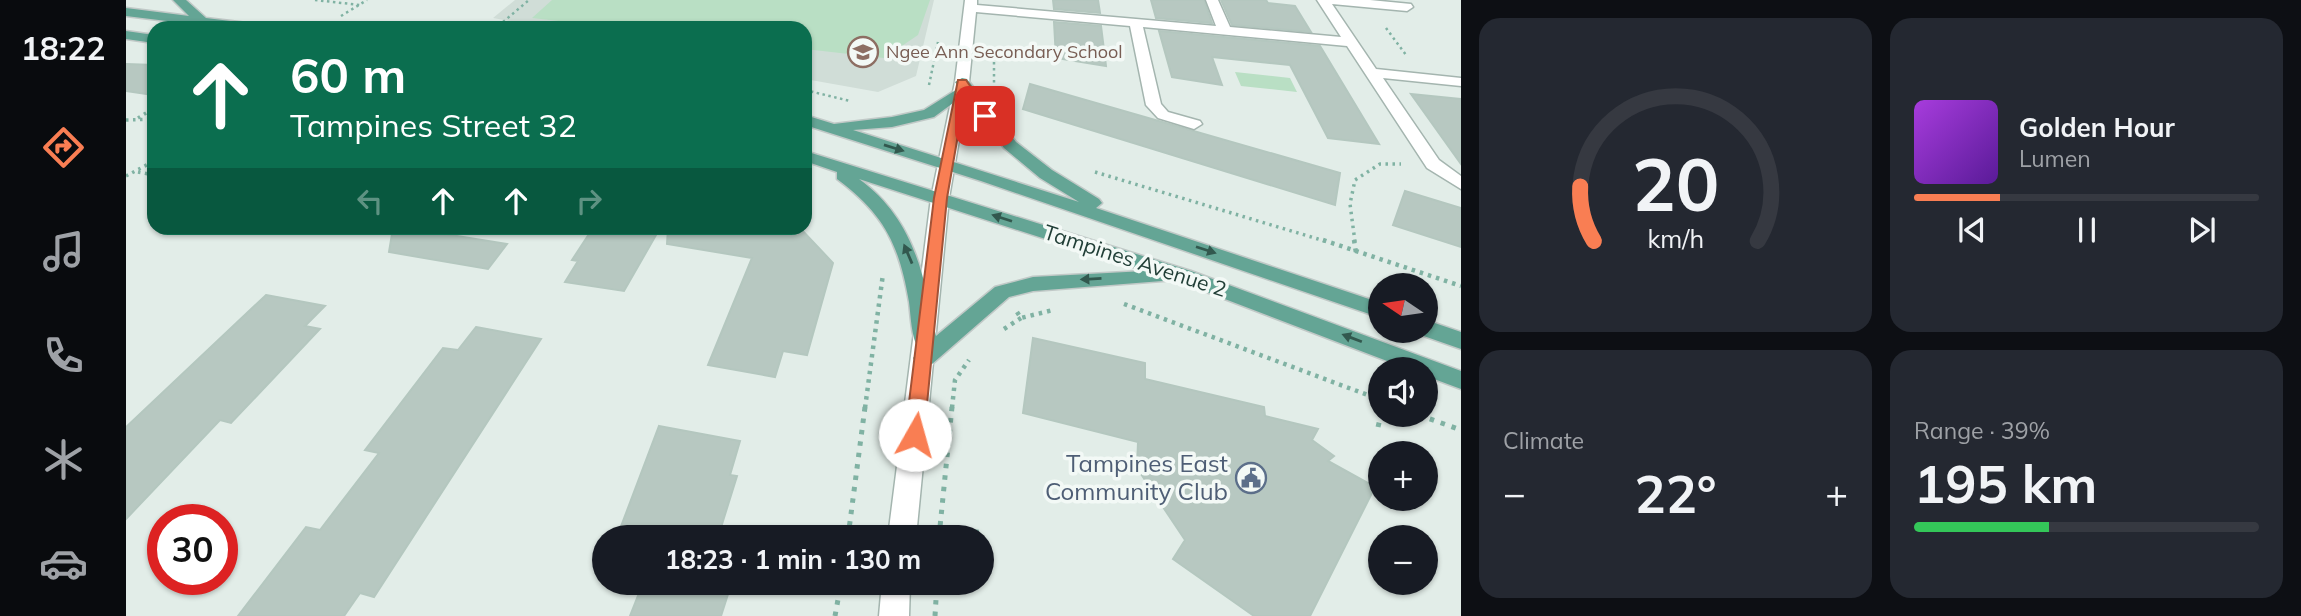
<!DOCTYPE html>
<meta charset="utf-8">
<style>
body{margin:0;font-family:Mulish,sans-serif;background:#242831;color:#f1f3f6;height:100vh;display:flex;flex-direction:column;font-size:26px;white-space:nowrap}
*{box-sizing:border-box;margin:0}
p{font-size:23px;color:#9ea1a6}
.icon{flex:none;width:38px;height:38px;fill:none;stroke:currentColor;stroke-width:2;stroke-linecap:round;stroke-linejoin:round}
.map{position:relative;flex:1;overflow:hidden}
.details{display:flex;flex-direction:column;gap:18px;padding:18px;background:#0d0f14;width:840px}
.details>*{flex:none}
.hud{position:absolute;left:21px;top:21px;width:665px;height:214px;border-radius:21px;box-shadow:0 2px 5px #0004;background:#0b6e4f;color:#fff;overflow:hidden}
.needle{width:46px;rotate:283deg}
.controls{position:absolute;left:1242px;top:273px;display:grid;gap:14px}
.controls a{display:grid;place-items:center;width:70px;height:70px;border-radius:50%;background:#171b24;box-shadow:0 2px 5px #0004;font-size:35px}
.speed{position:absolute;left:21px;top:504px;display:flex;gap:14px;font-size:35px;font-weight:700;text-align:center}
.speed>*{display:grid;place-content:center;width:91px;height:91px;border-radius:50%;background:#171b24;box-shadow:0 2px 5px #0004;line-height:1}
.speed .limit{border:10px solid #d22;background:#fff;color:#111}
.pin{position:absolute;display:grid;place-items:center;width:60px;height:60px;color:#fff;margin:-30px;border-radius:14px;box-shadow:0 4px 10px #0006}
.me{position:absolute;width:77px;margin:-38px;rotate:7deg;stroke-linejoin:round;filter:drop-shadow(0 0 5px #0008)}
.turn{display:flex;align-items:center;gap:24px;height:147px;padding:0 28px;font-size:32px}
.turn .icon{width:91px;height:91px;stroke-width:2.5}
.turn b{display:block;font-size:49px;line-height:60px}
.lanes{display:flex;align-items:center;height:66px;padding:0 28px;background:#0003;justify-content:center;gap:35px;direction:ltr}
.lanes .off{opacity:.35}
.big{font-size:52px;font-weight:700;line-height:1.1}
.details .card{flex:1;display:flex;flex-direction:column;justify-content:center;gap:10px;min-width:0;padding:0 24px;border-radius:21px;background:#242831}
.details .dial{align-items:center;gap:0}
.dial svg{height:182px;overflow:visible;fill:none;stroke:#363941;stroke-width:7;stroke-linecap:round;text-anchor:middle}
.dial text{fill:#f1f3f6;stroke:none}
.song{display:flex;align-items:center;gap:21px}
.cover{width:84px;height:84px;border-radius:10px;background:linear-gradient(135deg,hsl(280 70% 55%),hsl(270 70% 35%))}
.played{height:7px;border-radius:4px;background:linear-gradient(90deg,#f97e53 25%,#363941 25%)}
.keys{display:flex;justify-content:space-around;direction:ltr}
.heat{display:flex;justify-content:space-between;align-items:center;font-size:38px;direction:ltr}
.charge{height:10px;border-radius:5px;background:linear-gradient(90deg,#34c759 39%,#363941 0)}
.details .tiles{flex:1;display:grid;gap:18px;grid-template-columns:repeat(2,1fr)}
.trip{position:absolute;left:466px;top:525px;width:402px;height:70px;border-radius:35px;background:#171b24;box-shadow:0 2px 5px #0004;font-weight:700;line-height:70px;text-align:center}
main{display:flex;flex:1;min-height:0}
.tab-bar{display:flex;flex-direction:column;width:126px;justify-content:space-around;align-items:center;background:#090b0e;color:#9ea1a6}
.tab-bar .icon{width:49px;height:49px}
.tab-bar .current{color:#f97e53}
.tab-bar b{font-size:32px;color:#f1f3f6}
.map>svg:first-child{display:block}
</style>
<main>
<nav class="tab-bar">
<b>18:22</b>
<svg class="icon current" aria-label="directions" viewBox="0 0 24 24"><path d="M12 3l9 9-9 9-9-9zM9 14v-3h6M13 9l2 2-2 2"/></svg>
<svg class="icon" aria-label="music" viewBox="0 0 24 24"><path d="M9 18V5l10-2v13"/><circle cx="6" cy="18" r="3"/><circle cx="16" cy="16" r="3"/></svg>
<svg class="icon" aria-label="phone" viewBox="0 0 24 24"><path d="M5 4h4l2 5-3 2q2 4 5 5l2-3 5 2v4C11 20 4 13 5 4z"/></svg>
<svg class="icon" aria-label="climate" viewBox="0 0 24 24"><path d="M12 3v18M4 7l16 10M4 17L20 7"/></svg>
<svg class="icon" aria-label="car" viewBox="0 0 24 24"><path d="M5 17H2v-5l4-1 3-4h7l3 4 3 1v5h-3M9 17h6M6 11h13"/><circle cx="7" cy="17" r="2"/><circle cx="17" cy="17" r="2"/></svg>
</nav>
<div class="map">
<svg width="1335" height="616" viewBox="0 0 1335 616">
<rect width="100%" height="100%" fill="#e2ede8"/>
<path fill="#d0ddd7" d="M389 0H808L790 76 752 92 679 79V28H426L367 18Z"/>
<path fill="#b9dfc4" d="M426 0H804L792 35 758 58 679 49V28H495L406 18Z
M1109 72 1164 78 1171 92 1115 86Z"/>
<path fill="#b7c8c1" stroke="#b4c7bf" stroke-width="2" d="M927 0H972L974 13 928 9Z
M1025 0H1078L1086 23 1030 18Z
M1095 0H1140L1142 3 1169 6 1185 32 1106 25Z
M928 22 975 26 980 66 930 58Z
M1033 31 1194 46 1253 144 1202 138 1164 65 1086 57 1096 85 1046 77Z
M0 64 28 65V95L0 91Z
M904 84 1214 173 1209 205 897 109Z
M1285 94 1335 99V164Z
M1279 191 1335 208V247L1267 225Z
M267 228H281L381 244 362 269 263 252Z
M467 228H534L498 291 439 282 452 261 446 260Z
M542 228H674L707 263 681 355 657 351 649 377 582 365 626 258 541 244Z
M140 295 199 306 179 326 194 329 105 423 94 420 0 519V427Z
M350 327 415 339 248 597 234 593 218 616H112L180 527 194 530 253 453 239 450 317 348 332 350Z
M907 338 1019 363V379L1138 407 1139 416 1192 429 1186 440 1208 456 1202 461 1249 487 1184 616H1128L1047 559 1059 540 1011 468 1012 442 897 413Z
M533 426 614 441 604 475 611 476 592 537H491Z
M504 583H582L604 588 595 616H504L515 588 503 586Z"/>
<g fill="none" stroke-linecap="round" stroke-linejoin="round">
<g stroke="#a4b5af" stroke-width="3">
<path id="minor" d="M839 0H851V5L1090 26 1080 0H1092L1104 27 1215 37 1191 0H1244L1285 4 1287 7 1281 11 1206 4 1250 69 1335 78V86L1257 78 1313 160 1335 176V189L1301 168 1221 46 1017 27 1035 104 1042 112 1074 121 1076 124 1068 129 1032 118 1020 105 1004 26 850 12 843 82 823 198 790 537H762L805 198 829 82Z
M756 583H784L783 616H753Z"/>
</g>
<g stroke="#c1c9c7" stroke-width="3">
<path id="major" d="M47 0H60L80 18 129 24 136 28H98L0 16V8L63 16Z
M0 31 28 35V43L0 39Z
M836 78 841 79 890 142 926 170 973 199 976 203 970 208 1255 303V318L855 181 679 125V115L708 124 766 117 798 110 833 88 829 82ZM838 95 878 148 914 178 953 202 727 130 766 127 808 117Z
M679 151 1065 271 1335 371V389L1300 376V369H1282L1049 280 907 291 883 297 806 364 798 366 790 364 787 358 793 350C785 337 785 317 783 302 773 244 758 214 711 179V172L679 161ZM733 179 1019 271 907 277 869 287 810 336C798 274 787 218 733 179Z
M1300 320 1335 332V349L1292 334 1291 331H1300Z"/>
</g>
<path stroke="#80b2a3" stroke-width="2.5" stroke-dasharray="2.5 3.5" stroke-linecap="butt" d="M189 0 234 5
M215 16 241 0
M377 22 403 0
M376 23 419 28
M1260 28 1280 55
M868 50V83
M803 85 812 42
M679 90 724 101"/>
<path stroke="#80b2a3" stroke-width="3.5" stroke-dasharray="2.5 4.5" stroke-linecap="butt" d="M12 118 28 108
M0 120 28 119
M12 172 28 175
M969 172 1202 242
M0 176 28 161
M1229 242 1224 204 1229 180 1254 164H1275"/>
<path stroke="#80b2a3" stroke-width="4.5" stroke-dasharray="3.5 5" stroke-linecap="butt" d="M1197 240 1335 286
M1228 240 1230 253
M998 304 1255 400
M891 312 895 318 927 310
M878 329 895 318
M739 408 757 274
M826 408 829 380 843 360"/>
<path stroke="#80b2a3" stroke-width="5" stroke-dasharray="4.5 7" stroke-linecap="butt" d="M1293 415 1335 430
M1252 427 1255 415
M814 527 858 533
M722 537 739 407
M813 537 826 407
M709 616 715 583
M809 616 811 583"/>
<use href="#minor" fill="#fff" fill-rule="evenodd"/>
<use href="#major" fill="#64a595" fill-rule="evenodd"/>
</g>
<defs><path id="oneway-solid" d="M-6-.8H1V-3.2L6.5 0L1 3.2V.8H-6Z" transform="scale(1.75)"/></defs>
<g fill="#32584e">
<use href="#oneway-solid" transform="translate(768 148) rotate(17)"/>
<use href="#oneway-solid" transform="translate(876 218) rotate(-162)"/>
<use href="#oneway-solid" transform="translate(1080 250) rotate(18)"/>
<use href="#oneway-solid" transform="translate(782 254) rotate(-113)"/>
<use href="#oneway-solid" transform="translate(965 279) rotate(177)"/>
<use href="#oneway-solid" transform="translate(1226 338) rotate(-159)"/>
</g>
<path fill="#f97e53" stroke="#a25236" stroke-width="2" d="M832 80H840L865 116 855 118 839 95 821 198 798 435 795 441H782L779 435 808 198Z"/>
<defs>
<g id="school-ring" transform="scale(1.575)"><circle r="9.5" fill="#f3f9f6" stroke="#8d6e63" stroke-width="1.5"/><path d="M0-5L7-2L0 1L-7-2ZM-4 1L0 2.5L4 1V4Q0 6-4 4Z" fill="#8d6e63"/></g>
<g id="civic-ring" transform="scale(1.575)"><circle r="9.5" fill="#f3f9f6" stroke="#5c6f8a" stroke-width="1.5"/><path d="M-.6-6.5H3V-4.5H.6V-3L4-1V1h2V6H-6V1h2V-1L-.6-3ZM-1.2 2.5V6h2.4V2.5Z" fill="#5c6f8a"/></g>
</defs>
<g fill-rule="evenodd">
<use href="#school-ring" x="737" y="52"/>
<use href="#civic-ring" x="1125" y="478"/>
</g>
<g text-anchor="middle" stroke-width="7" stroke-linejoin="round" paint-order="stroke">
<g font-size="18" fill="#785e54" stroke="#f3f9f6" text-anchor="start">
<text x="760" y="58">Ngee Ann Secondary School</text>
</g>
<g font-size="21" fill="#213f37" stroke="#f3f9f6">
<text transform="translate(1009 261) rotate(18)" y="7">Tampines Avenue 2</text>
</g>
<g font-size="24" fill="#4e5e75" stroke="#f3f9f6" text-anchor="end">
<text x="1102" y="472">Tampines East<tspan x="1102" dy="28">Community Club</tspan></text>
</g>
</g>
</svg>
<div class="controls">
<a><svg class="needle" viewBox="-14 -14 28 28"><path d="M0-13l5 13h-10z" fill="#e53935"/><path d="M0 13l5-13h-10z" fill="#9ea1a6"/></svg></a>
<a><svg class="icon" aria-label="sound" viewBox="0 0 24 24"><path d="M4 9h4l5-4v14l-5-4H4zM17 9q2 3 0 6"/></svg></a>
<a>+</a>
<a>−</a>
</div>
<div class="speed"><div class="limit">30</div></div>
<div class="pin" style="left:859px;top:116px;background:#d93025"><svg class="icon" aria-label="arrive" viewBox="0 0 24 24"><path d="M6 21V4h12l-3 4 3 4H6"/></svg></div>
<svg class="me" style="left:789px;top:435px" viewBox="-20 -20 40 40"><circle r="19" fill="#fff"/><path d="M0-13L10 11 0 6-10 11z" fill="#f97e53"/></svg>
<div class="trip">18:23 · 1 min · 130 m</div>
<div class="hud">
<div class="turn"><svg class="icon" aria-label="ahead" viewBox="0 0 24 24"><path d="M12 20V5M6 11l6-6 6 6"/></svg><div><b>60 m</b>Tampines Street 32</div></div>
<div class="lanes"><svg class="icon off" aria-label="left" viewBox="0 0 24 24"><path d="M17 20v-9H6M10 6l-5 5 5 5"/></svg><svg class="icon" aria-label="ahead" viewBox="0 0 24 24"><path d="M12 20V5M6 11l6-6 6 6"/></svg><svg class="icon" aria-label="ahead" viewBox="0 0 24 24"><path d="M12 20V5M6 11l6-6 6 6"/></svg><svg class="icon off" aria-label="right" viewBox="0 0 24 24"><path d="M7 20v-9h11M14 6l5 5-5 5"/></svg></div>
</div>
</div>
<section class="details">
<div class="tiles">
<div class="card dial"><svg viewBox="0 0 100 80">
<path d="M14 69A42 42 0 1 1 86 69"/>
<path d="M14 69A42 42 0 0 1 8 45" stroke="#f97e53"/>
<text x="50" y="56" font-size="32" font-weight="700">20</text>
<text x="50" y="72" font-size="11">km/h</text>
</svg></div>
<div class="card">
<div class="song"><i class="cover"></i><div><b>Golden Hour</b><p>Lumen</p></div></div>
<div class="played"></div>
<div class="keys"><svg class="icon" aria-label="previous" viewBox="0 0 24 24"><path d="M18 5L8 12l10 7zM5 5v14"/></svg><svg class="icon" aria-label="pause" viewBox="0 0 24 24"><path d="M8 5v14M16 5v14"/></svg><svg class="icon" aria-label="next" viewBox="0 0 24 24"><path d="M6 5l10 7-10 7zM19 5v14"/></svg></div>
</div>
<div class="card"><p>Climate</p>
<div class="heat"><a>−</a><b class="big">22°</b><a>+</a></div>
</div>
<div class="card"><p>Range · 39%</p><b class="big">195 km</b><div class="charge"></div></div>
</div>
</section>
</main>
